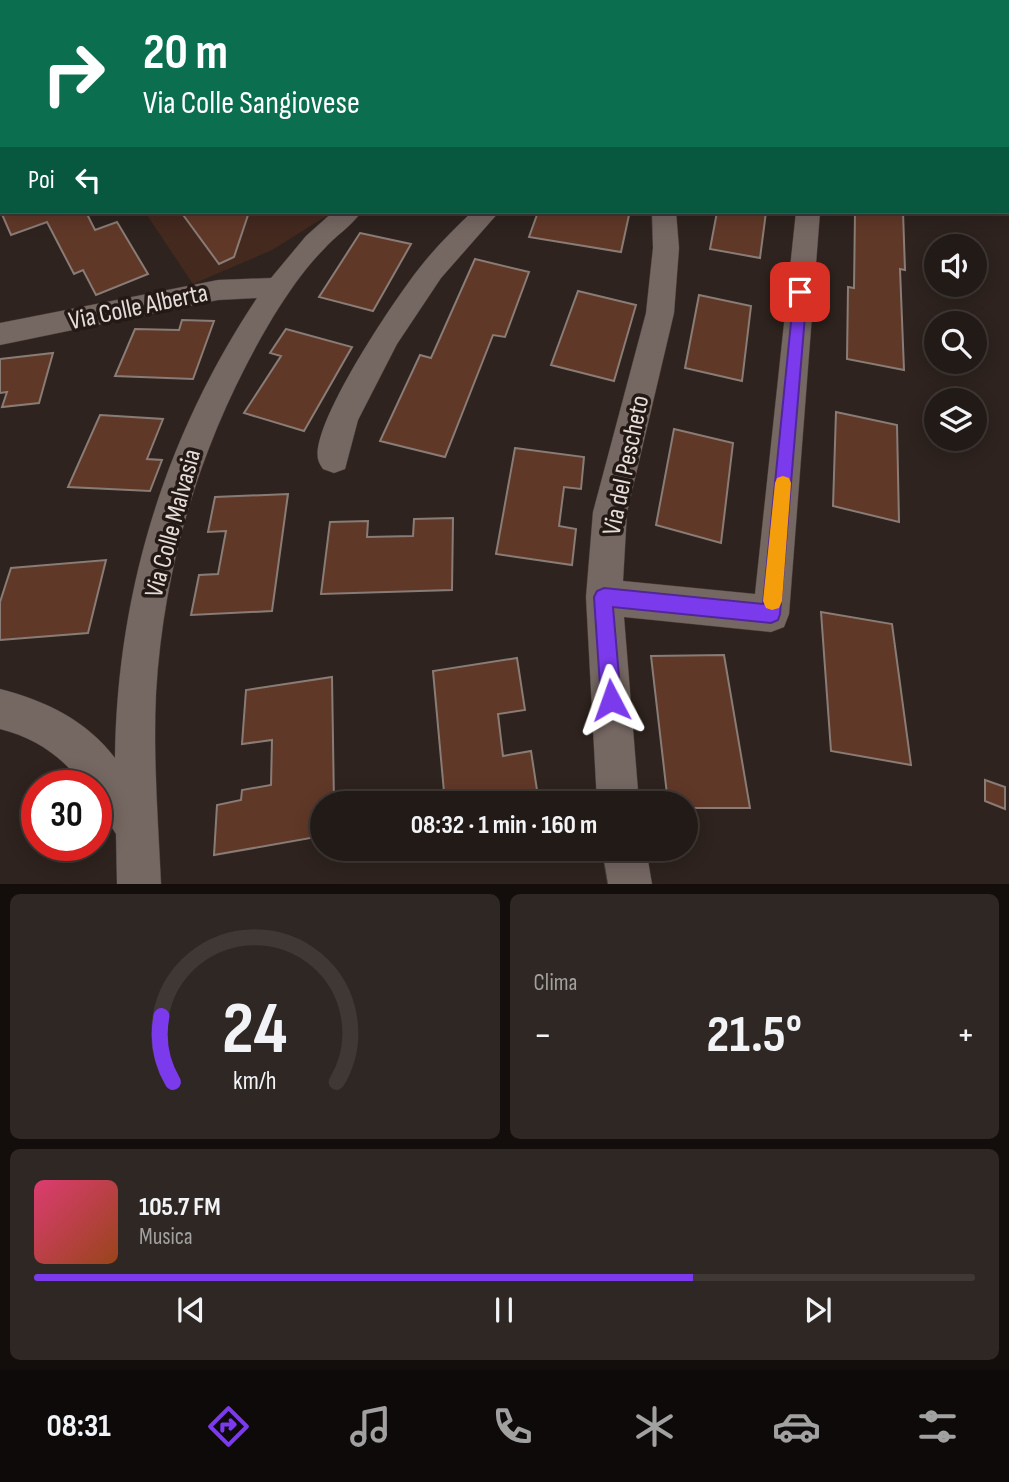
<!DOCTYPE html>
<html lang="it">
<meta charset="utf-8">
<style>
body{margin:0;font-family:"Sofia Sans Condensed",sans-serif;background:#2e2723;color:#f1f3f6;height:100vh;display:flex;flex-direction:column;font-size:26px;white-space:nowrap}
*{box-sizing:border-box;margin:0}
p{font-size:23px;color:#a2a1a1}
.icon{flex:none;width:38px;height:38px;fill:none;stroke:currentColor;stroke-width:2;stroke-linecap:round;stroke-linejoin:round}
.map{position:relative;height:884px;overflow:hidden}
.side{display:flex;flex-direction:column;gap:10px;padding:10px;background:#130e0c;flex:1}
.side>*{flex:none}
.hud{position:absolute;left:0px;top:0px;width:1010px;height:214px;box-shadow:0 4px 18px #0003,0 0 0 2px #3f3835;background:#0b6e4f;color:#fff;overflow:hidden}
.controls{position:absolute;left:924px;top:234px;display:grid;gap:14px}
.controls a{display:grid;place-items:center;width:63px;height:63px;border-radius:50%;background:#221a16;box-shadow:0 4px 18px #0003,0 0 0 2px #3f3835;font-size:35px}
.speed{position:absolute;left:21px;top:770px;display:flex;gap:14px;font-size:35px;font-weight:700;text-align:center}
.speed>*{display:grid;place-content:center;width:91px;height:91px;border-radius:50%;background:#221a16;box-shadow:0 4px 18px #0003,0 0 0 2px #3f3835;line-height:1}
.speed .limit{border:10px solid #d22;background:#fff;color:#111}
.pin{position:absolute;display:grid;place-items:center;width:60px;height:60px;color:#fff;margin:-30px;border-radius:14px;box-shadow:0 4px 10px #0006}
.me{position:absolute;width:77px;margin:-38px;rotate:356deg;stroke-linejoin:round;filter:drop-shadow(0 0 5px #0008)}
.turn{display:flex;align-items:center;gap:24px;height:147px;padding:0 28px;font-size:32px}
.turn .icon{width:91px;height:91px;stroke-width:2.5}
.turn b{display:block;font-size:49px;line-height:60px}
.then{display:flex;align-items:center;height:66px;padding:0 28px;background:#0003;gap:14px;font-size:26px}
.big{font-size:52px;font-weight:700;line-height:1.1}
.side .widget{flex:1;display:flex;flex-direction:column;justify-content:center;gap:10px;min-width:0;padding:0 24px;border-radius:10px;background:#2e2723}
.side .dial{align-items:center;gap:0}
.dial svg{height:182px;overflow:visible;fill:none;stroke:#3f3835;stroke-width:7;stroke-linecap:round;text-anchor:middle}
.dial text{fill:#f1f3f6;stroke:none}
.song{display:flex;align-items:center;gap:21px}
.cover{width:84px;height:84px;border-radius:10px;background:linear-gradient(135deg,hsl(340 70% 55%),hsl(20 70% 35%))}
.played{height:7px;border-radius:4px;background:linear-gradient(90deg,#7c3aed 70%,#3f3835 70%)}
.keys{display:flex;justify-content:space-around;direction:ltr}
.heat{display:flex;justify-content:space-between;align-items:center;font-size:38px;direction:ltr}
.side .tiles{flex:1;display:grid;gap:10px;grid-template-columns:1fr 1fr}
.widget:last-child{grid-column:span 2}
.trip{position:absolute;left:310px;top:791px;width:388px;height:70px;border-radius:35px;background:#221a16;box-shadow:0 4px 18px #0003,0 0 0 2px #3f3835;font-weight:700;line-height:70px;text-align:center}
.tabs{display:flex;height:112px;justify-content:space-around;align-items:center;background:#0e0a09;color:#a2a1a1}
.tabs .icon{width:49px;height:49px}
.tabs .on{color:#7c3aed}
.tabs b{font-size:32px;color:#f1f3f6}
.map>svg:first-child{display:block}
</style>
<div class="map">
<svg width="1009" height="884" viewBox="0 0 1009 884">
<rect width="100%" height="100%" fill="#2e231e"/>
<path fill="#44291f" d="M145 212H333L272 250 193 284Z"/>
<path fill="#603828" stroke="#897c76" stroke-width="2" d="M1 212H86L95 230 117 222 148 274 96 295 83 270 74 274 47 222 11 235Z
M181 212H249L234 257 219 264Z
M538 212H607L629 215 621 252 529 237Z
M717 212H766L760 258 710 249Z
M855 212H903L905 270 900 269 904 370 847 359 848 287 854 288Z
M360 233 411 244 373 311 319 297Z
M475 259 529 272 505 337 493 335 445 457 380 441 420 355 431 358Z
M578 291 636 305 614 381 551 365Z
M699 295 751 306 742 381 685 368Z
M182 320 214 321 193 379 115 376 135 329 179 330Z
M286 329 352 347 304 431 244 413 281 356 270 353Z
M53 353 39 403 2 407 7 392 0 393V359Z
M836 412 897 425 899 522 833 506Z
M100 415 163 419 147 459 162 460 150 491 68 487Z
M674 429 733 443 721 543 656 525Z
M515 448 584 457 581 489 564 487 559 526 576 529 572 565 496 554Z
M288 494 272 611 191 615 199 575 218 574 226 531 208 532 215 497Z
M453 518 452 590 321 594 330 522 368 521 367 537 413 536 414 519Z
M106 560 88 633 0 640V602L11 568Z
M821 612 892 624 911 765 831 751Z
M724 655 750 808H686V803H668L651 656Z
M517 658 525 710 498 714 503 756 531 751 539 803H445L433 671Z
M332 677 334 803H322V836L214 855 217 805 241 800 242 790 271 785 272 740 242 744 246 690Z
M985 780 1005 787V809L985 801Z"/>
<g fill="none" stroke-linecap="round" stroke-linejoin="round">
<g stroke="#483e3a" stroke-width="1">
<path id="street" d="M267 0H294L295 2H268Z
M454 0H472L453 2Z
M546 0H567L545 2Z
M634 0H652V2H634Z
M1008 111H1009V125H1008Z
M333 212H361C352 226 335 236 324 249 304 269 288 293 273 317 204 432 164 559 156 693 153 756 158 820 161 884H117L116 834 96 802V786H85C61 756 36 738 0 729V689C46 701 86 720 115 758 117 593 165 436 257 298L218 300 0 345V323L218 280 271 278 306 236Z
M472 212H499L441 278 397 344 358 420 345 469 334 473 323 469C321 466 319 463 318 459 311 423 396 297 421 266 436 247 454 229 472 212Z
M652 212H676L679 248 674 313 627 512 623 581 755 594 796 212H820L789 614 784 627 771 632 624 617 639 803H597L586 597 593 512 646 313 653 248Z
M602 849H646L652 884H608Z"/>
</g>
<use href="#street" fill="#756762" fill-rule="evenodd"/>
</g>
<path fill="#7c3aed" stroke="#51269a" stroke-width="2" d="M800 287 807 292 780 614 778 620 771 623 613 607 621 700 618 707 611 710 604 707 601 700 594 597 597 591 604 588 763 604 794 292Z"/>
<path fill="#f59e0b" d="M783 476 789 478 791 483 782 601 779 608 772 610 766 608 763 601 775 483 777 478Z"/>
<g text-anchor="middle" stroke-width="7" stroke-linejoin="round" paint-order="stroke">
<g font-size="26" fill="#e5ddda" stroke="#241915">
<text transform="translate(138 306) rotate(-12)" y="9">Via Colle Alberta</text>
<text transform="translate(625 465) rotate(-78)" y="9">Via del Pescheto</text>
<text transform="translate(172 523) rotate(-75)" y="9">Via Colle Malvasia</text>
</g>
</g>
</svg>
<div class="controls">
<a><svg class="icon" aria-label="sound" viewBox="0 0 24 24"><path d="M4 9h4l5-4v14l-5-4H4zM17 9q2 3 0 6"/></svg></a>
<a><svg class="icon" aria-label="search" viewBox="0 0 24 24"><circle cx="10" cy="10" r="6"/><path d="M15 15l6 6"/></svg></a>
<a><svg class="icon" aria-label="layers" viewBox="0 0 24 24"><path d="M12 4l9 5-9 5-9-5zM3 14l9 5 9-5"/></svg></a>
</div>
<div class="speed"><div class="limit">30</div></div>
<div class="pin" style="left:800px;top:292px;background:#d93025"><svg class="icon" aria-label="arrive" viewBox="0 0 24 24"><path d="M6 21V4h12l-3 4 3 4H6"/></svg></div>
<svg class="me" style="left:611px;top:700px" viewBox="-20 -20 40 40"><path d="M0-17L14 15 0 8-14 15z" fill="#7c3aed" stroke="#fff" stroke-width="4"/></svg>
<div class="trip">08:32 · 1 min · 160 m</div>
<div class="hud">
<div class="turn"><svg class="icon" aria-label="right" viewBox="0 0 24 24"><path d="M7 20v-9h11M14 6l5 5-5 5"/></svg><div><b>20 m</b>Via Colle Sangiovese</div></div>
<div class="then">Poi<svg class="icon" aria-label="left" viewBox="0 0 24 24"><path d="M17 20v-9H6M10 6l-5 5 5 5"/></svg></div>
</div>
</div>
<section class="side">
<div class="tiles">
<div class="widget dial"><svg viewBox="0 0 100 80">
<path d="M14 69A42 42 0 1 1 86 69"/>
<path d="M14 69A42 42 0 0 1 9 40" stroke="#7c3aed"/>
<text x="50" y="56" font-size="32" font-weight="700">24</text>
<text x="50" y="72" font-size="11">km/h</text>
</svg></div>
<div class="widget"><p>Clima</p>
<div class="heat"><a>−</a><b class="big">21.5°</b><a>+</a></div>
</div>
<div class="widget">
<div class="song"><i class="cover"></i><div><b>105.7 FM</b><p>Musica</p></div></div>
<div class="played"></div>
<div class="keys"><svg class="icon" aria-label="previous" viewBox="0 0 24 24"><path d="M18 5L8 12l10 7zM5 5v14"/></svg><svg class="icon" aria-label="pause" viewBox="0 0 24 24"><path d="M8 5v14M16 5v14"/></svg><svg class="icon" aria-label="next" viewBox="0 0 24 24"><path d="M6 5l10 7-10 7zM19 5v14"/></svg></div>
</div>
</div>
</section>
<nav class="tabs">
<b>08:31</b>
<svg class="icon on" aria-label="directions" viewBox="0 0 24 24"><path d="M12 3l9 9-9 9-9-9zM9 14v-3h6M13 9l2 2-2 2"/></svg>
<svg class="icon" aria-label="music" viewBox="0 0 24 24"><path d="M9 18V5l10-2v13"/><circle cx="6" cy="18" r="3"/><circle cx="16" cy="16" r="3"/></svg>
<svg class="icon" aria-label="phone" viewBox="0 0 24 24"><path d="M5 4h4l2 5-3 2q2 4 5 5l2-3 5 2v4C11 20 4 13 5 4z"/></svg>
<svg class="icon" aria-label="climate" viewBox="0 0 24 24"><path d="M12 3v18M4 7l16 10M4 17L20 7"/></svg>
<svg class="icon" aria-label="car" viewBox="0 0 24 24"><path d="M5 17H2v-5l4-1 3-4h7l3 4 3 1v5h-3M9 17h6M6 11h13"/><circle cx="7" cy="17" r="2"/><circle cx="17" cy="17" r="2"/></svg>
<svg class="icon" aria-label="filters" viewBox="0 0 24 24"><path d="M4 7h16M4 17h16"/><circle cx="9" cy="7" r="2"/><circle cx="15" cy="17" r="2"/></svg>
</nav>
